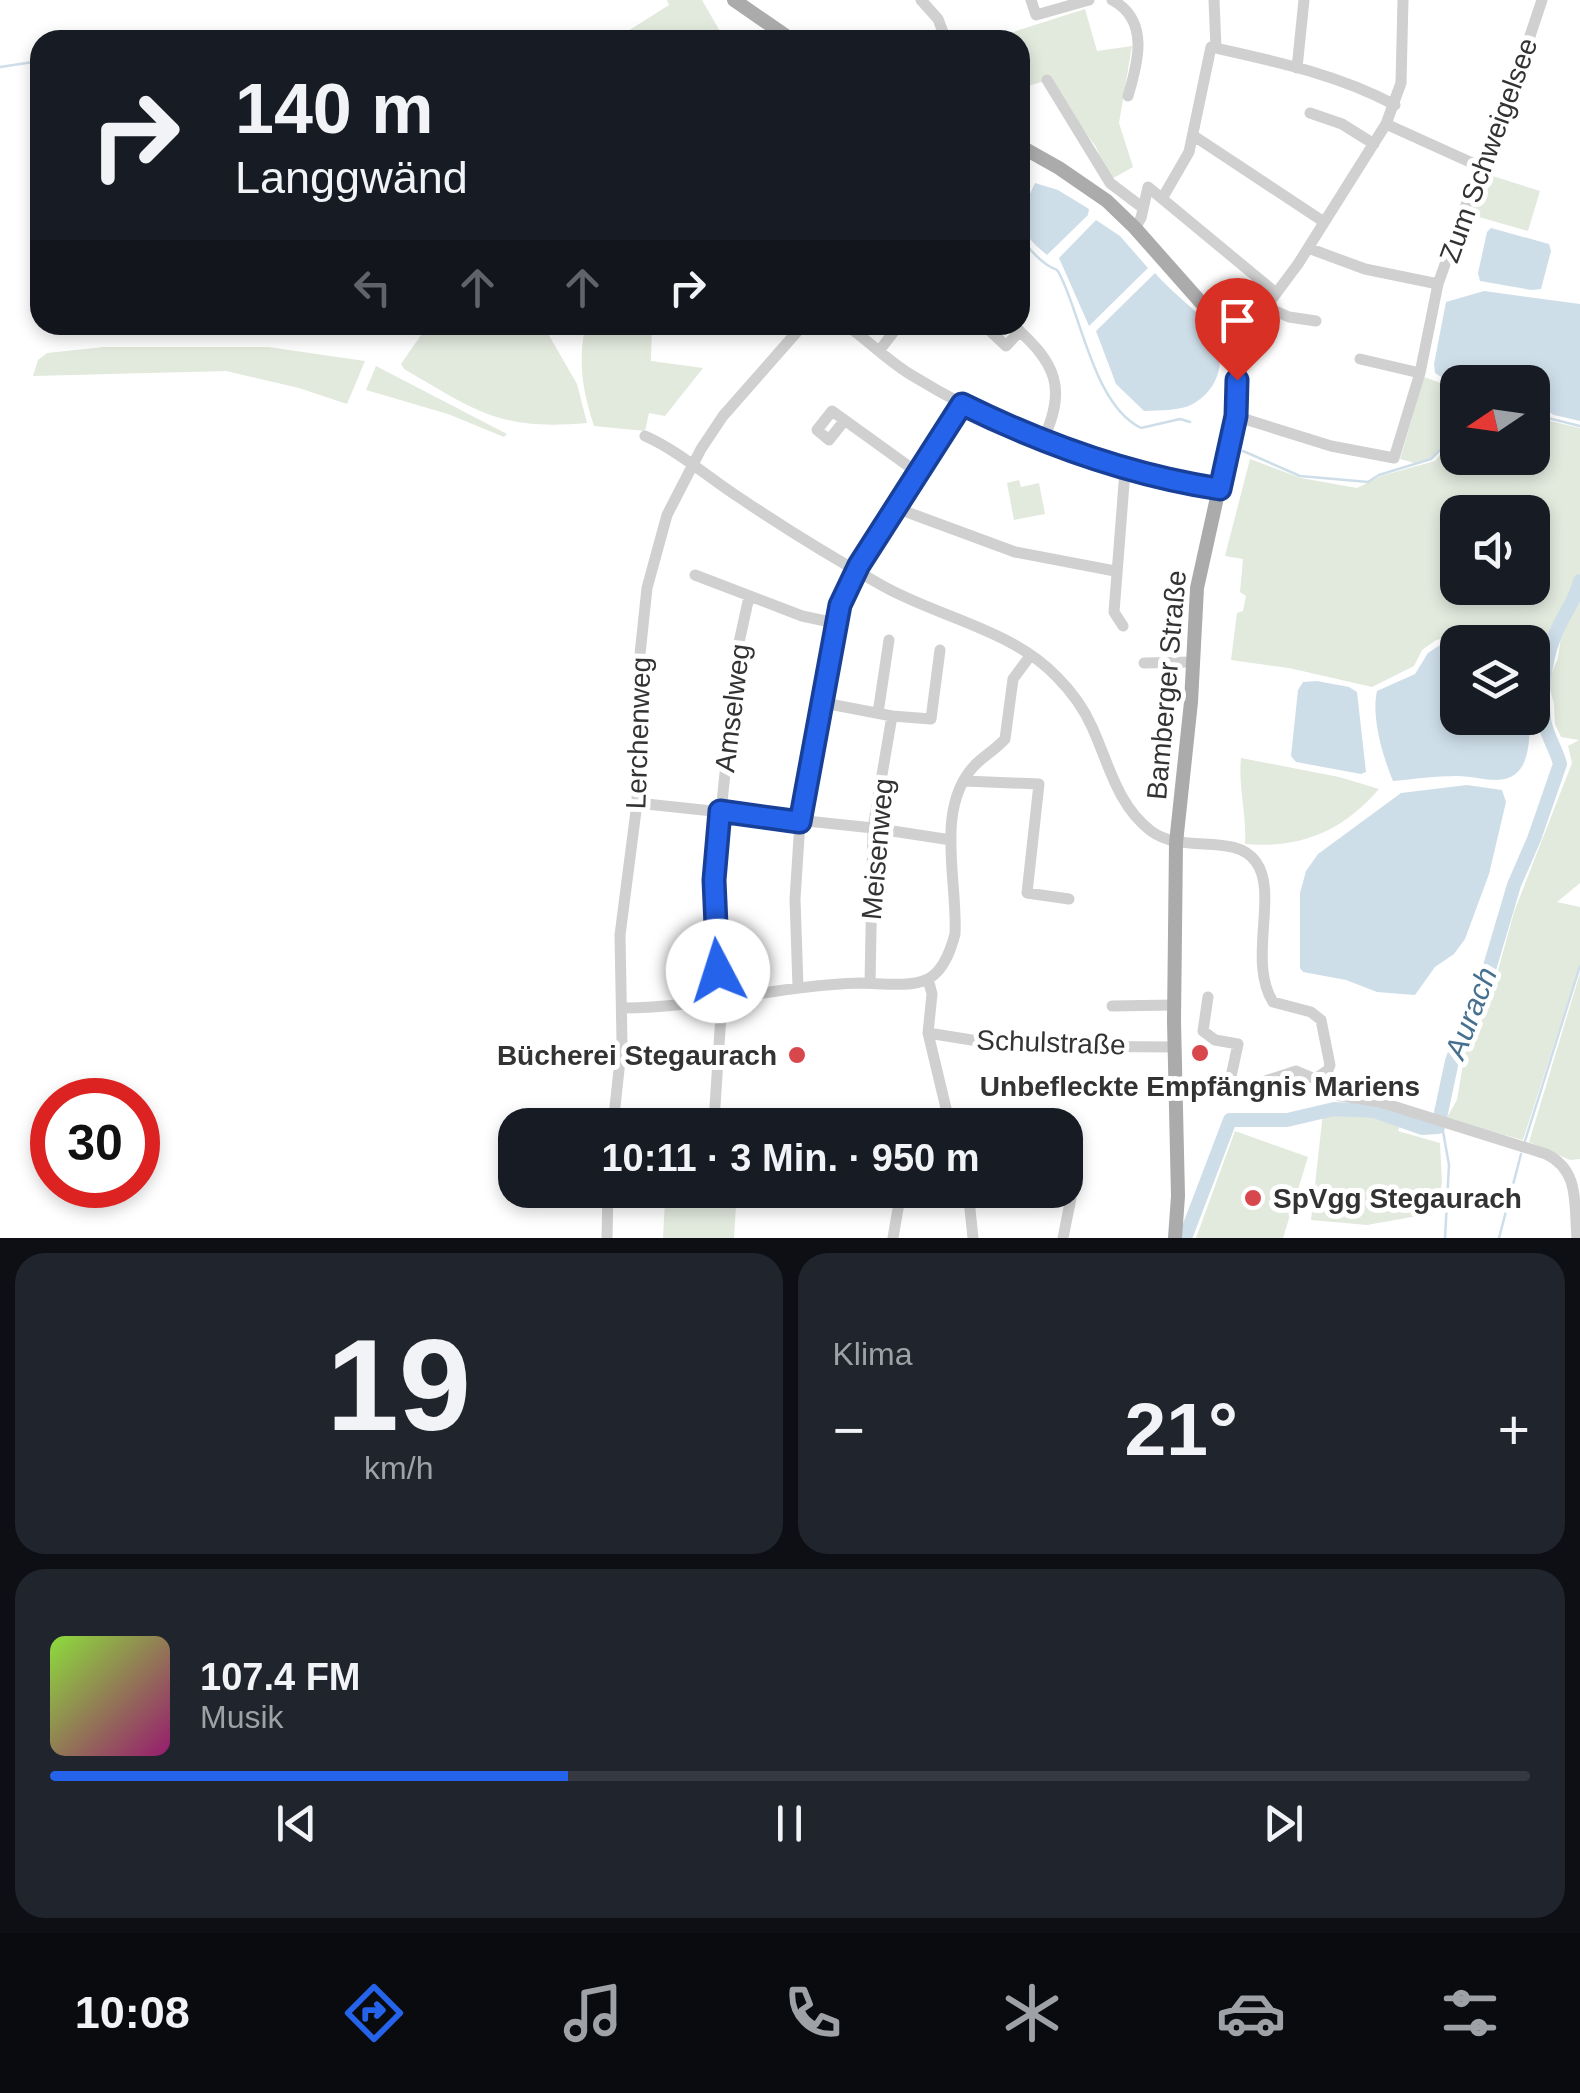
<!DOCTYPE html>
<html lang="de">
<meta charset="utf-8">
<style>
body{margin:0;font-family:Helvetica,sans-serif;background:#20242c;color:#f1f3f6;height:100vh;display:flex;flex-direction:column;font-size:38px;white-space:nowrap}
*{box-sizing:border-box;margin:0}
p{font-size:32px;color:#9ea1a6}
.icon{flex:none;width:55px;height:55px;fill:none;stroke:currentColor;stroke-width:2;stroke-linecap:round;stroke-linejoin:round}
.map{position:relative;height:1238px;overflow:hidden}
.sheet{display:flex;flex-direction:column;gap:15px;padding:15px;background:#0d0f14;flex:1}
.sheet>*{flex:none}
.hud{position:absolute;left:30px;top:30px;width:1000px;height:305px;border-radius:30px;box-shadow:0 5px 15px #0003;background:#171b24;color:#f1f3f6;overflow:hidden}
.needle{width:65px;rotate:257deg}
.buttons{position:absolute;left:1440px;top:365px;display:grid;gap:20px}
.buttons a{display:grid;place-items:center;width:110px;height:110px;border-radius:20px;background:#171b24;box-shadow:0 5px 15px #0003;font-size:50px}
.speed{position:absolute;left:30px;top:1078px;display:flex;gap:20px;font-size:50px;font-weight:700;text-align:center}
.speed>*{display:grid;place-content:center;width:130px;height:130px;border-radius:50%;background:#171b24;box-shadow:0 5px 15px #0003;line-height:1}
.speed .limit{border:15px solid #d22;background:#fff;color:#111}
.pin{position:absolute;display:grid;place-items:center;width:85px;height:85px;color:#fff;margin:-102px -42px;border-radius:50% 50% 50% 0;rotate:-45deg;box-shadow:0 0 10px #0007}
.pin .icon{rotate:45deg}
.me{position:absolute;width:110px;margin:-55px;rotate:355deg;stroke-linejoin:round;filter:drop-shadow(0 0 8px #0008)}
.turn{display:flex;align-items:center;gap:35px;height:210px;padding:0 40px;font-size:45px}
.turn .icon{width:130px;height:130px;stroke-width:2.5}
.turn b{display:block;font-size:70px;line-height:85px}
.lanes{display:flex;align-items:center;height:95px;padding:0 40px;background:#0003;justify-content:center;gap:50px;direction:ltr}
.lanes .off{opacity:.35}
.big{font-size:75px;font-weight:700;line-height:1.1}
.sheet .tile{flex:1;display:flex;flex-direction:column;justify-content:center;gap:15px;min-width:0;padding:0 35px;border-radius:30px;background:#20242c}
.sheet .dial{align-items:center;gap:0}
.dial b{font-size:130px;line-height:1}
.song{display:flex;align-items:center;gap:30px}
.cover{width:120px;height:120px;border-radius:15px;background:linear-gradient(135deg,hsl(90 70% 55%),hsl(320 70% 35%))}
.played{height:10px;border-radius:5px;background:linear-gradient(90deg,#2563eb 35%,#363941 35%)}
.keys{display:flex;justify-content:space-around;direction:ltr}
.heat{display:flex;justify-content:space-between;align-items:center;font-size:55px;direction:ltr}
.sheet .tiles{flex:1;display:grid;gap:15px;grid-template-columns:1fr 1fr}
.tile:last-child{grid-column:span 2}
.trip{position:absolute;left:498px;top:1108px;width:585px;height:100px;border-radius:30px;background:#171b24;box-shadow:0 5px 15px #0003;font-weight:700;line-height:100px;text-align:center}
.menu{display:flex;height:160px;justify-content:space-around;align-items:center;background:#090b0e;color:#9ea1a6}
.menu .icon{width:70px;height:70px}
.menu .active{color:#2563eb}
.menu b{font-size:45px;color:#f1f3f6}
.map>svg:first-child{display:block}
</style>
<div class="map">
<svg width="1580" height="1238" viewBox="0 0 1580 1238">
<rect width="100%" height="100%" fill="#fff"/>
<path fill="#e2e9dd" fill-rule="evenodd" d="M667 0H702L725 40H626L623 34 669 5Z
M1085 9 1097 51 1132 46 1119 123 1133 167 1110 180 1096 147 1056 93 1052 79 1028 86 1029 93 1020 92V40H988Z
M1480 172 1540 191 1528 231 1465 213Z
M428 325H543L577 384 587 423C500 431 476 411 404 369L401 364Z
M586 325H652L651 361 703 368 665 416 649 413 645 431 594 426C583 392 577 360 586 325Z
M104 347H268L365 361 347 404 299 388 226 371 33 376 38 360 47 353Z
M376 366 507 434 504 437 448 414 366 390Z
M1424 377 1457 389V429L1432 457 1418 464 1400 459Z
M1533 417 1580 428V573L1572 602 1556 626 1551 639 1535 652 1532 642H1491L1453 637 1436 640 1422 650 1414 666 1372 687 1289 668 1231 660 1237 613 1243 611 1246 596 1240 592 1243 559 1225 556 1250 459 1301 478 1357 488 1381 476 1435 461 1457 434 1458 458H1532ZM1458 512H1532V588H1458Z
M1019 480 1021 487 1039 483 1045 514 1014 520 1007 483Z
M1580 593V883L1557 902 1580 907V964L1523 1140 1446 1119 1457 1100 1465 1052 1488 1007 1514 912 1572 763 1568 746 1579 740 1561 737 1555 724 1554 704 1548 682 1558 658 1563 622 1577 605Z
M1241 758 1339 777 1379 789C1343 831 1300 849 1245 844 1247 815 1238 787 1241 758Z
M1580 973V1159L1570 1160 1529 1142Z
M1351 1112 1401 1121 1398 1131 1440 1143 1442 1183 1434 1213 1367 1225 1311 1220 1323 1113Z
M1235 1131 1308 1157 1283 1238H1196Z
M665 1200 736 1205 734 1238H663Z"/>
<path fill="#cedee9" d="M1035 183 1058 190 1089 209 1088 215 1047 255C1014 228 1018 220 1035 183Z
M1096 220 1120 236 1148 268 1089 326 1059 258Z
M1491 228 1549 244 1551 251 1541 289 1531 290 1480 281 1478 273 1487 232Z
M1155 273C1170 290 1186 302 1201 317 1228 345 1227 386 1191 405 1178 411 1159 410 1144 411L1116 384 1096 331Z
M1484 291 1580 304V421L1554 415 1533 403 1532 382H1458L1457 387 1435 373 1434 364 1446 302Z
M1443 643 1457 645 1458 718H1530C1529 742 1531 779 1497 780 1484 780 1471 776 1457 776 1436 776 1414 779 1393 781 1383 757 1371 717 1377 691L1415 674 1428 653Z
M1317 681 1349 687 1357 692 1366 772 1361 774 1296 762 1291 756 1298 690 1303 682Z
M1467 785 1502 790 1506 802 1489 874 1465 939 1454 954 1435 967 1415 995 1377 992 1346 980 1303 972 1300 968V893L1306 871 1318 854 1401 793Z"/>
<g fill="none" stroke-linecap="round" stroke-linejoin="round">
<path stroke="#cedee9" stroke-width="2.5" d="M0 67 40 61
M1020 238C1029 248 1037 259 1049 266 1057 271 1056 267 1060 275 1082 318 1094 405 1141 428L1180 419 1190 422
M1532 414 1580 426
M1243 451 1300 476 1368 482 1379 475 1431 459 1458 432
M1438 1127 1443 1131 1449 1165 1445 1238
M1525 1141 1580 966
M1499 1238 1521 1154"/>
<path stroke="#cedee9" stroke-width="14" d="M1185 1238 1230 1120H1287L1334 1109 1374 1111 1422 1128 1438 1127 1452 1061 1461 1037 1477 1010 1514 885 1534 839 1560 764C1556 748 1546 735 1544 719 1540 688 1546 651 1560 624 1568 607 1575 601 1580 581"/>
<path stroke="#d0d0d0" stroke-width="11" d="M921 0 938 19 946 40
M1031 0 1036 15 1089 0
M1112 0C1150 20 1138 63 1128 96
M1214 0 1216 48
M1297 68 1304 0
M1047 80 1110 183 1143 208
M1310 113 1342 124 1374 144
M1386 124 1481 167
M1194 136 1324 222
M1163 197 1189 152 1211 47C1274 61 1337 74 1395 105
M1135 228 1141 218 1148 187 1276 293
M1308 248 1365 269 1438 284
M1266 307 1289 317 1316 321
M846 325C869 341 889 362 913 376 1008 434 1110 471 1220 489
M1013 325C1056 363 1068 388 1042 442
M985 326 1006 346 1020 331
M1232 346 1266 307 1298 264 1386 124 1401 83 1403 0
M879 351 899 325
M1360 359 1420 373
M1235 416 1331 446 1394 458 1420 373 1438 284 1472 188 1507 105 1542 0
M844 421 829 440 817 430 832 411 918 473
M645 436C679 451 709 478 740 498 786 529 835 559 883 586 938 617 1013 630 1057 677 1071 691 1084 709 1092 727 1109 764 1117 805 1151 831 1183 855 1235 832 1256 862 1279 893 1247 961 1273 1002L1311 1012 1321 1020 1330 1065 1328 1070 1315 1079
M896 508 1015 552 1115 571
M695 575 802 616 835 623
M1123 626 1114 612 1125 471
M1144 663 1193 662
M824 703 892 716 931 719 940 650
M878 713 889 640
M965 781 1039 784 1027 893 1069 899
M637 803 873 828 951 840
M928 979 932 994 928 1033 950 1125
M870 983 873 828 892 716
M798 987 795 899 800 822 821 725 840 605 859 565 962 403
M1208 997 1203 1031 1215 1040 1238 1044 1229 1086
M1112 1006 1174 1005
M623 1008C703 1008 780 985 860 983 880 983 910 988 928 979 944 971 951 949 955 934 958 881 934 808 975 765 984 756 996 749 1005 739L1013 679 1030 656
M928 1033 1009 1046 1175 1047
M1176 1088 1256 1084 1296 1071 1315 1079 1335 1095 1380 1102 1546 1154C1580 1170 1574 1204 1577 1238
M714 1121 722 1000 714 942V880L738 647 749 597
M613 1125 622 1042 620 935 637 803 640 654 647 588 667 515 701 449 723 416 803 325
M968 1190 973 1238
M607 1238 608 1190
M893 1238 900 1197 912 1190
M1063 1238 1071 1198 1065 1186"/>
<path stroke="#ababab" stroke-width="14" d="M734 0 792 40
M1020 146 1059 168 1107 201 1135 228 1220 324 1235 357V416L1197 588 1191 702 1176 843 1174 1021 1178 1196 1175 1238"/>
</g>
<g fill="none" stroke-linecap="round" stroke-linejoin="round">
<g stroke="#184099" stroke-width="25">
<path id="route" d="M718 971 714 880 720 811 800 822 840 605 859 565 962 404C1045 445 1128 475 1220 489L1236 416 1237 380"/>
</g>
<use href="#route" stroke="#2563eb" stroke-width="18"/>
</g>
<g fill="#d8474b" stroke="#fff" stroke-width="4">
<circle cx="1200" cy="1053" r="10"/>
<circle cx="797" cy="1055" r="10"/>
<circle cx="1253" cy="1198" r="10"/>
</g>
<g text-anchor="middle" stroke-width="10" stroke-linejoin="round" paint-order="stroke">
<g font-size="28" fill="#333" stroke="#fff">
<text transform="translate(1488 150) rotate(-70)" y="10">Zum Schweigelsee</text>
<text transform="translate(1166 685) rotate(-85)" y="10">Bamberger Straße</text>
<text transform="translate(732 708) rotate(-83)" y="10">Amselweg</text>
<text transform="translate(638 733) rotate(-88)" y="10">Lerchenweg</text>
<text transform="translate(877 849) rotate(-85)" y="10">Meisenweg</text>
<text transform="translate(1051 1042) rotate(2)" y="10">Schulstraße</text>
</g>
<g font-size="28" font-weight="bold" fill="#333" stroke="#fff" text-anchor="end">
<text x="777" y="1065">Bücherei Stegaurach</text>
<text x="1200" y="1096" text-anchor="middle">Unbefleckte Empfängnis Mariens</text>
<text x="1273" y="1208" text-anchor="start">SpVgg Stegaurach</text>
</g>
<g font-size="30" font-style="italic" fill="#46708f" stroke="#fff">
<text transform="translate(1471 1013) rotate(-69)" y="10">Aurach</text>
</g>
</g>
</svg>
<div class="buttons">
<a><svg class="needle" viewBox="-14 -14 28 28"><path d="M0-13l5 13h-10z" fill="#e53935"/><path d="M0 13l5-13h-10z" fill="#9ea1a6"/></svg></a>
<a><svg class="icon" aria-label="sound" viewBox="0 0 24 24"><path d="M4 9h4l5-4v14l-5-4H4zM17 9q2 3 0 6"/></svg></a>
<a><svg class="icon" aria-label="layers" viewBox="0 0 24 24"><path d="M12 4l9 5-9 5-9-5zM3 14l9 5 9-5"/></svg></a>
</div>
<div class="speed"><div class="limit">30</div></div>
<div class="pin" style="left:1237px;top:380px;background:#d93025"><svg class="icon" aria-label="arrive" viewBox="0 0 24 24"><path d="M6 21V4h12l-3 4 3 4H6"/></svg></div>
<svg class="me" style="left:718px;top:971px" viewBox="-20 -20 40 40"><circle r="19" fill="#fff"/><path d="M0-13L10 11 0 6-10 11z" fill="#2563eb"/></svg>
<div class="trip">10:11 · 3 Min. · 950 m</div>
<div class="hud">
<div class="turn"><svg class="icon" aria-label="right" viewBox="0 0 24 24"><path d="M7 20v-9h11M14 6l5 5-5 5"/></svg><div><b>140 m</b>Langgwänd</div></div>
<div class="lanes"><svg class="icon off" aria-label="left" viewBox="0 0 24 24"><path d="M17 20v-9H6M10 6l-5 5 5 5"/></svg><svg class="icon off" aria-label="ahead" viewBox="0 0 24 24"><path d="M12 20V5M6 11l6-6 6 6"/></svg><svg class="icon off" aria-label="ahead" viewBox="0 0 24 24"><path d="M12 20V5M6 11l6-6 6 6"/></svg><svg class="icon" aria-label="right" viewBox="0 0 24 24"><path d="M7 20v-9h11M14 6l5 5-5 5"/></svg></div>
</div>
</div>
<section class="sheet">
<div class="tiles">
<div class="tile dial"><b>19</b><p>km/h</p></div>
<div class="tile"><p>Klima</p>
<div class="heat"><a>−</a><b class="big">21°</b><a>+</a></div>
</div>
<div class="tile">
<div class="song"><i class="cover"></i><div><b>107.4 FM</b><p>Musik</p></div></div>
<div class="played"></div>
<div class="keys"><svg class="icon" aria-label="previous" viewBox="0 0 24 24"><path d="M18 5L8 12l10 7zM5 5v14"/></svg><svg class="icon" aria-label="pause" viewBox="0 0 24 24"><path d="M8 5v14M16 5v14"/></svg><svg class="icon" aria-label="next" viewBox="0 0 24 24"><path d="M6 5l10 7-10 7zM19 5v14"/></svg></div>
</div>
</div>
</section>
<nav class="menu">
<b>10:08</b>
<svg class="icon active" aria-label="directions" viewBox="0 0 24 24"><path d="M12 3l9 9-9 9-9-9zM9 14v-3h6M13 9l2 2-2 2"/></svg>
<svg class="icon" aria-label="music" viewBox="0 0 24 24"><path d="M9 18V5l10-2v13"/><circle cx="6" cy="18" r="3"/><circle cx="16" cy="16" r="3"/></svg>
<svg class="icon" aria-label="phone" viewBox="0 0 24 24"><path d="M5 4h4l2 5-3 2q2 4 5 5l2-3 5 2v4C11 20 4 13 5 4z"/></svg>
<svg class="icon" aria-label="climate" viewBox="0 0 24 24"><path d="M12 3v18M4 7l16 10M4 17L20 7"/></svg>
<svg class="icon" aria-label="car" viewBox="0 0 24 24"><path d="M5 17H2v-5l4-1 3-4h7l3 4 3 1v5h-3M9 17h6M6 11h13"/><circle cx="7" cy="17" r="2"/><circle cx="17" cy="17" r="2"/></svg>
<svg class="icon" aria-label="filters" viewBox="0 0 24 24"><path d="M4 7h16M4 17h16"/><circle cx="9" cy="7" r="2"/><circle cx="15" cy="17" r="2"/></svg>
</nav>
